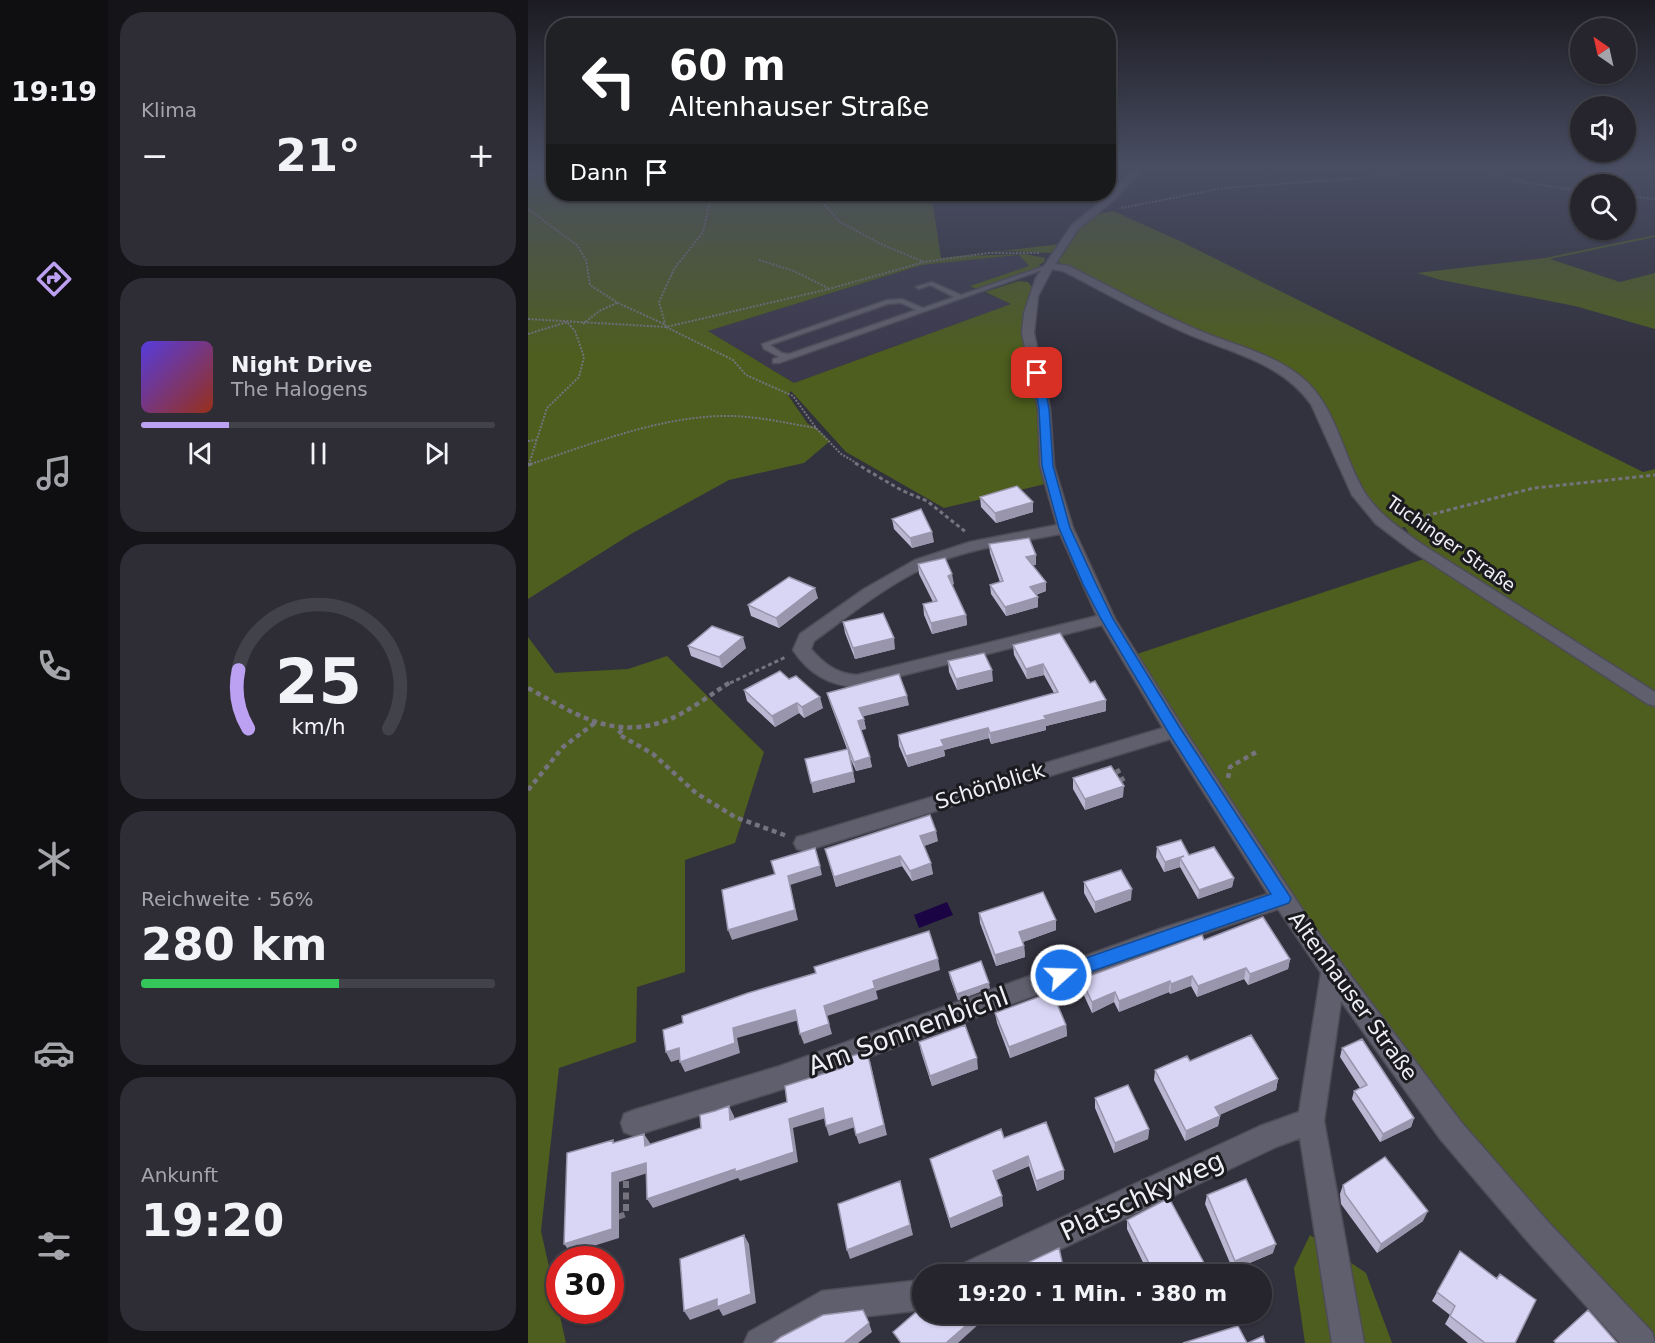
<!DOCTYPE html>
<html lang="de">
<meta charset="utf-8">
<style>
body{margin:0;font-family:"DejaVu Sans",sans-serif;background:#2e2d36;color:#f1f3f6;height:100vh;display:flex;flex-direction:column;font-size:22px;white-space:nowrap}
*{box-sizing:border-box;margin:0}
p{font-size:20px;color:#a4a5aa}
.icon{flex:none;width:33px;height:33px;fill:none;stroke:currentColor;stroke-width:2;stroke-linecap:round;stroke-linejoin:round}
.map{position:relative;flex:1;overflow:hidden}
.details{display:flex;flex-direction:column;gap:12px;padding:12px;background:#151419;width:420px}
.details>*{flex:none}
.guide{position:absolute;left:18px;top:18px;width:570px;height:183px;border-radius:24px;box-shadow:0 2px 4px #0004,0 0 0 2px #42424a;background:#202124;color:#fff;overflow:hidden}
.needle{width:39px;rotate:326deg}
.buttons{position:absolute;left:1042px;top:18px;display:grid;gap:12px}
.buttons a{display:grid;place-items:center;width:66px;height:66px;border-radius:50%;background:#26252e;box-shadow:0 2px 4px #0004,0 0 0 2px #42424a;font-size:30px}
.speed{position:absolute;left:18px;top:1246px;display:flex;gap:12px;font-size:30px;font-weight:700;text-align:center}
.speed>*{display:grid;place-content:center;width:78px;height:78px;border-radius:50%;background:#26252e;box-shadow:0 2px 4px #0004,0 0 0 2px #42424a;line-height:1}
.speed .limit{border:9px solid #d22;background:#fff;color:#111}
.pin{position:absolute;display:grid;place-items:center;width:51px;height:51px;color:#fff;margin:-26px;border-radius:12px;box-shadow:0 3px 9px #0006}
.me{position:absolute;width:66px;margin:-33px;rotate:70deg;stroke-linejoin:round;filter:drop-shadow(0 0 4px #0008)}
.turn{display:flex;align-items:center;gap:21px;height:126px;padding:0 24px;font-size:27px}
.turn .icon{width:78px;height:78px;stroke-width:2.5}
.turn b{display:block;font-size:42px;line-height:51px}
.then{display:flex;align-items:center;height:57px;padding:0 24px;background:#0003;gap:12px;font-size:22px}
.big{font-size:45px;font-weight:800;line-height:1.1}
.details .tile{flex:1;display:flex;flex-direction:column;justify-content:center;gap:9px;min-width:0;padding:0 21px;border-radius:24px;background:#2e2d36}
.details .dial{align-items:center;gap:0}
.dial svg{height:156px;overflow:visible;fill:none;stroke:#42424a;stroke-width:7;stroke-linecap:round;text-anchor:middle}
.dial text{fill:#f1f3f6;stroke:none}
.song{display:flex;align-items:center;gap:18px}
.cover{width:72px;height:72px;border-radius:9px;background:linear-gradient(135deg,hsl(250 70% 55%),hsl(10 70% 35%))}
.played{height:6px;border-radius:3px;background:linear-gradient(90deg,#bca0f2 25%,#42424a 25%)}
.keys{display:flex;justify-content:space-around;direction:ltr}
.heat{display:flex;justify-content:space-between;align-items:center;font-size:33px;direction:ltr}
.charge{height:9px;border-radius:4px;background:linear-gradient(90deg,#34c759 56%,#42424a 0)}
.trip{position:absolute;left:384px;top:1264px;width:360px;height:60px;border-radius:30px;background:#26252e;box-shadow:0 2px 4px #0004,0 0 0 2px #42424a;font-weight:800;line-height:60px;text-align:center}
main{display:flex;flex:1;min-height:0}
.tab-bar{display:flex;flex-direction:column;width:108px;justify-content:space-around;align-items:center;background:#0f0f12;color:#a4a5aa}
.tab-bar .icon{width:42px;height:42px}
.tab-bar .active{color:#bca0f2}
.tab-bar b{font-size:27px;color:#f1f3f6}
.map>svg:first-child{display:block}
</style>
<main>
<nav class="tab-bar">
<b>19:19</b>
<svg class="icon active" aria-label="directions" viewBox="0 0 24 24"><path d="M12 3l9 9-9 9-9-9zM9 14v-3h6M13 9l2 2-2 2"/></svg>
<svg class="icon" aria-label="music" viewBox="0 0 24 24"><path d="M9 18V5l10-2v13"/><circle cx="6" cy="18" r="3"/><circle cx="16" cy="16" r="3"/></svg>
<svg class="icon" aria-label="phone" viewBox="0 0 24 24"><path d="M5 4h4l2 5-3 2q2 4 5 5l2-3 5 2v4C11 20 4 13 5 4z"/></svg>
<svg class="icon" aria-label="climate" viewBox="0 0 24 24"><path d="M12 3v18M4 7l16 10M4 17L20 7"/></svg>
<svg class="icon" aria-label="car" viewBox="0 0 24 24"><path d="M5 17H2v-5l4-1 3-4h7l3 4 3 1v5h-3M9 17h6M6 11h13"/><circle cx="7" cy="17" r="2"/><circle cx="17" cy="17" r="2"/></svg>
<svg class="icon" aria-label="filters" viewBox="0 0 24 24"><path d="M4 7h16M4 17h16"/><circle cx="9" cy="7" r="2"/><circle cx="15" cy="17" r="2"/></svg>
</nav>
<section class="details">
<div class="tile"><p>Klima</p>
<div class="heat"><a>−</a><b class="big">21°</b><a>+</a></div>
</div>
<div class="tile">
<div class="song"><i class="cover"></i><div><b>Night Drive</b><p>The Halogens</p></div></div>
<div class="played"></div>
<div class="keys"><svg class="icon" aria-label="previous" viewBox="0 0 24 24"><path d="M18 5L8 12l10 7zM5 5v14"/></svg><svg class="icon" aria-label="pause" viewBox="0 0 24 24"><path d="M8 5v14M16 5v14"/></svg><svg class="icon" aria-label="next" viewBox="0 0 24 24"><path d="M6 5l10 7-10 7zM19 5v14"/></svg></div>
</div>
<div class="tile dial"><svg viewBox="0 0 100 80">
<path d="M14 69A42 42 0 1 1 86 69"/>
<path d="M14 69A42 42 0 0 1 9 39" stroke="#bca0f2"/>
<text x="50" y="56" font-size="32" font-weight="700">25</text>
<text x="50" y="72" font-size="11">km/h</text>
</svg></div>
<div class="tile"><p>Reichweite · 56%</p><b class="big">280 km</b><div class="charge"></div></div>
<div class="tile"><p>Ankunft</p><b class="big">19:20</b></div>
</section>
<div class="map">
<svg width="1127" height="1343" viewBox="0 0 1127 1343">
<rect width="100%" height="100%" fill="#32313e"/>
<path fill="#3c394d" d="M492 255 501 267 443 287 484 304 266 383 180 331 394 265Z"/>
<path fill="#4e5e1e" d="M0 169H25L26 194H380L405 205 413 258 532 244 527 252 522 253 479 251 433 256 497 254 517 258 516 262 511 265 513 267 448 289 442 286 501 266 491 255 394 265 180 331 266 383 483 304 457 292 491 281 500 282 504 287 495 318 494 332 506 386 517 484 416 508 318 452 263 391 260 395 280 424 288 428 302 441 276 463 201 480 103 534 0 599Z
M585 211 652 241 1115 472 1127 469V695L896 548 882 535 877 527 868 529 839 500 775 382 653 325 530 262 554 226 567 215Z
M1127 235V237L1022 259 1092 282 1127 273V329L1047 306 913 280 889 273 1017 258Z
M899 558 1127 704V1339C1075 1284 1022 1230 973 1172 837 1012 721 832 609 654Z
M0 637 27 673 100 669 139 656 236 752 207 843 157 860V972L109 987 108 1042 31 1068 13 1231 38 1343H0Z
M782 1235 838 1273 864 1343H777L766 1268Z"/>
<path fill="#1b0444" d="M419 902 425 915 391 928 386 915Z"/>
<g fill="none" stroke-linecap="round" stroke-linejoin="round">
<g stroke="#4d4c57" stroke-width="3">
<path id="service" d="M520 265 525 266 251 363H245V359L251 357 236 349 234 344 359 300 374 299 395 308 426 297 402 285 391 289 388 287 404 282 433 295ZM373 303 388 310 261 354 254 353 242 345 360 304Z"/>
</g>
<g stroke="#4d4c57" stroke-width="3">
<path id="minor" d="M606 169H615L587 199 550 229 527 264 541 266C581 286 621 309 663 327 702 345 750 353 781 384 810 414 816 459 837 493 851 515 874 530 895 545L1127 692V706L1120 704 884 551 848 524 824 495 783 404C751 360 699 352 653 331 613 313 574 291 535 271L524 269 510 296 506 333 522 409 526 466 545 528 587 619 654 726 786 927 933 1122 1022 1224 1124 1332 1127 1343H1092L1002 1244 913 1140 813 1001 796 1121 836 1343H804L772 1138 748 1147 478 1275H430L434 1264 732 1126 771 1112 793 973 750 909 645 944 252 1090 106 1136 96 1132 93 1123 96 1114 106 1110 252 1066 632 929 740 894 642 739 277 851 269 849 266 843 269 837 277 835 635 728 574 625 329 687C302 686 280 673 265 650L272 634 336 589 387 560 442 542 529 525 512 466 510 409 494 333 496 313 508 278 544 225 581 195ZM532 534 569 616 329 675C309 674 296 664 283 649L286 641C322 615 357 586 398 567 440 548 487 543 532 534Z
M394 1280V1310L298 1321 261 1343H216L221 1332 294 1291Z"/>
</g>
<path stroke="#74737e" stroke-width="2" stroke-dasharray="2 1.5" stroke-linecap="butt" d="M951 169 994 182 1053 191
M0 176 25 169
M188 194 182 201 175 232 146 269 131 302 138 327 205 360 218 375 265 396 288 428 313 454 330 464
M287 194 312 222 355 245 396 262
M1098 196 1127 199
M593 208 696 188 835 178 888 169
M0 209 49 245 58 260 62 285 90 303 136 324
M231 260 266 271 300 288
M0 319 138 327 301 289 396 262 460 253H512
M55 324 71 311 89 303
M0 334 39 322 47 331 56 357 51 377 19 408 1 464
M0 441 8 440
M3 464C64 444 127 418 193 416 225 415 257 423 288 428"/>
<path stroke="#74737e" stroke-width="3" stroke-dasharray="4 3" stroke-linecap="butt" d="M327 463 373 490 399 501 439 533
M0 465 7 463
M0 466 1 463
M878 521 1006 488 1127 475
M202 683 258 657"/>
<path stroke="#74737e" stroke-width="4.5" stroke-dasharray="5 4" stroke-linecap="butt" d="M0 688C46 713 83 740 137 721 156 715 186 692 204 681
M94 730 90 734 125 754 168 793 207 817 259 836
M589 769 597 784 593 786
M700 778 702 767 730 751
M0 790 35 747 68 722"/>
<path stroke="#74737e" stroke-width="6" stroke-dasharray="7 4.5" stroke-linecap="butt" d="M90 1217 98 1214V1177"/>
<use href="#service" fill="#605f6d" fill-rule="evenodd"/>
<use href="#minor" fill="#605f6d" fill-rule="evenodd"/>
</g>
<path fill="#bbb7d3" d="M452 497 505 502V512L468 523 453 507Z
M364 519 406 542 384 548 366 529Z
M461 544 508 565H504L518 582V591L508 595 510 597V607L478 616 463 594 462 585 472 582 462 553Z
M390 564 426 584 424 585 438 615 439 625 404 634 396 615 395 604 405 602 391 574Z
M290 598 251 628 223 616 220 605Z
M315 622 367 649 327 659 317 633Z
M532 633 578 711 518 726V730L463 744 461 738 416 750 417 756 380 767 371 746 370 735 526 693 516 675 499 679 486 655 485 645Z
M160 646 218 648 194 668 163 656Z
M420 661 465 681 429 690 421 672Z
M216 690 295 708 276 718 271 713 247 727 219 701Z
M299 693 381 705 335 716 338 729 333 730 344 767 328 771 321 755 327 782 285 793 319 749 302 703Z
M545 778 595 797 557 810 545 789Z
M410 841 396 846 405 874 384 881 374 866 308 887 297 849Z
M629 847 661 855 706 878 704 887 670 899 652 867 636 872 628 857Z
M556 882 603 900 567 913 556 893Z
M451 913 528 930 495 942 496 946 497 957 468 966 452 923Z
M676 940 762 959 760 969 720 985 716 979 669 997 663 986 642 994 641 992 591 1012 586 1002 564 1013 553 989V979Z
M421 972 462 988 430 1000 422 978Z
M467 1013 538 1025 539 1036 482 1058 469 1023Z
M391 1042 450 1069 404 1086 393 1052Z
M814 1048 886 1118 883 1127 852 1142 824 1099 826 1091 832 1088 812 1057Z
M662 1061 750 1079 748 1090 691 1115 692 1116 690 1126 657 1141 626 1080 627 1070Z
M567 1098 621 1129 620 1139 586 1153 567 1108Z
M476 1138 536 1179 509 1191 501 1166 468 1180 475 1206 423 1228 402 1159Z
M815 1185 895 1221 849 1253 813 1204 812 1194Z
M679 1195 745 1253 705 1270 677 1204Z
M599 1220 682 1274 681 1275H621L599 1229Z
M932 1251 968 1278 972 1274 987 1343H940L917 1324 922 1315 904 1301Z"/>
<path fill="#9895ac" d="M505 502V512L468 523 467 513Z
M404 532 406 542 384 548 382 538Z
M508 555V565L498 566V557Z
M424 574 426 584 421 586 420 576Z
M518 582V591L503 596 502 587Z
M287 588 290 598 251 628 248 618Z
M510 597V607L478 616 477 607Z
M438 615 439 625 404 634 403 623Z
M215 637 218 648 194 668 191 657Z
M366 638 367 649 327 659 325 648Z
M515 664 516 675 499 679 498 669Z
M464 670 465 681 429 690 428 679Z
M379 696 381 705 333 717 331 708Z
M292 697 295 708 276 718 274 707Z
M578 700V711L518 726V730L463 744 462 733 516 716Z
M269 703 271 713 247 727 244 716Z
M336 719 338 729 332 730 330 721Z
M460 728 461 738 416 750 417 756 380 767 378 756 413 740Z
M342 757 344 767 328 771 326 762Z
M325 772 327 782 285 793 283 783Z
M596 786 595 797 557 810V799Z
M408 831 410 841 393 847 392 836Z
M372 856 374 866 308 887 306 877Z
M652 858V867L636 872 637 862Z
M403 863 405 874 384 881 382 871Z
M292 866 294 875 262 885 270 920 204 940 200 930 260 876Z
M706 878 704 887 670 899 671 890Z
M604 889 603 900 567 913V902Z
M528 920V930L492 943 491 932Z
M496 946 497 957 468 966 467 955Z
M410 959 412 970 348 991 350 999 299 1016 304 1034 276 1044 272 1034 296 1006 345 981Z
M762 959 760 969 720 985 722 974Z
M718 968 716 979 669 997 670 986Z
M664 976 663 986 642 994 643 984Z
M642 981 641 992 591 1012V1001Z
M461 983 462 988 430 1000 429 994Z
M587 992 586 1002 564 1013V1002Z
M267 1010 271 1020 209 1038 212 1053 157 1072 152 1062 205 1028Z
M538 1025 539 1036 482 1058 481 1047Z
M151 1048 156 1058 143 1062 138 1052Z
M449 1058 450 1069 404 1086 402 1076Z
M342 1061 359 1135 331 1144 328 1135Z
M750 1079 748 1090 685 1118 687 1107Z
M201 1106 206 1116 207 1130 202 1120Z
M295 1108 298 1118 265 1128 270 1162 212 1181 210 1178 125 1208 119 1199 207 1169 261 1119Z
M692 1116 690 1126 657 1141 658 1131Z
M324 1118 327 1127 301 1136 298 1126Z
M886 1118 883 1127 852 1142 855 1134Z
M621 1129 620 1139 586 1153 587 1143Z
M116 1134 122 1143V1155L117 1146Z
M500 1156 501 1166 466 1181 465 1171Z
M118 1163 123 1172 91 1182V1238L43 1253 36 1244 84 1173Z
M536 1170V1179L509 1191 508 1181Z
M372 1181 385 1235 322 1259 319 1250Z
M474 1196 475 1206 423 1228 421 1219Z
M900 1211 895 1221 849 1253 853 1244Z
M216 1235 221 1244 228 1303 195 1316 191 1309 162 1320 156 1311Z
M748 1244 745 1253 705 1270 707 1261Z
M450 1315 452 1323 430 1343H418Z
M341 1323 344 1332 330 1343H316Z"/>
<path fill="#d9d5f5" stroke="#9895ac" stroke-width="1.5" d="M489 486 505 502 467 513 452 497Z
M393 509 404 532 382 538 364 519Z
M501 538 508 555 498 557 518 582 502 587 510 597 477 607 462 585 475 581 461 544Z
M417 558 424 574 420 576 438 615 403 623 395 604 409 601 390 564Z
M261 577 287 588 248 618 220 605Z
M355 613 366 638 325 648 315 622Z
M184 626 215 637 191 657 160 646Z
M532 633 562 683 567 681 578 700 516 716 518 719 462 733 460 728 413 740 416 746 378 756 370 735 530 692 515 664 498 669 485 645Z
M456 653 464 670 428 679 420 661Z
M252 671 261 679 268 676 292 697 274 707 269 703 244 716 216 690Z
M371 674 379 696 331 708 336 719 330 721 342 757 326 762 299 693Z
M320 749 325 772 283 783 277 759Z
M583 766 596 786 557 799 545 778Z
M402 815 408 831 392 836 403 863 382 871 372 856 306 877 297 849Z
M653 840 661 855 686 847 706 878 671 890 652 858 656 856 637 862 629 847Z
M287 848 292 866 260 876 267 910 200 930 194 890 247 874 243 861Z
M593 870 604 889 567 902 556 882Z
M515 892 528 920 491 932 496 946 467 955 451 913Z
M735 917 762 959 722 974 718 968 670 986 664 976 643 984 642 981 591 1001 587 992 564 1002 553 979 674 935 676 940Z
M401 931 410 959 345 981 347 988 296 1006 301 1024 272 1034 267 1010 205 1028 207 1043 152 1062 151 1048 138 1052 135 1030 155 1023 154 1016 220 993 288 973 286 967Z
M453 961 461 983 429 994 421 972Z
M524 992 538 1025 481 1047 467 1013Z
M437 1025 449 1058 402 1076 391 1042Z
M723 1035 750 1079 687 1107 692 1116 658 1131 627 1070 659 1056 662 1061Z
M834 1039 886 1118 855 1134 826 1091 839 1085 814 1048Z
M339 1051 356 1125 328 1135 324 1118 298 1126 295 1108 261 1119 266 1152 207 1172V1169L119 1199 118 1163 84 1173V1229L36 1244 39 1153 85 1140V1143L116 1134 117 1146 173 1128 172 1115 187 1111 201 1106 202 1120 259 1102 257 1086 314 1068 312 1060Z
M600 1085 621 1129 587 1143 567 1098Z
M518 1122 536 1170 508 1181 500 1156 465 1171 474 1196 421 1219 402 1159 473 1129 476 1138Z
M857 1157 900 1211 853 1244 817 1194 815 1185Z
M718 1179 748 1244 707 1261 679 1195Z
M372 1181 382 1225 319 1250 310 1204Z
M641 1198 682 1274 679 1275H627L599 1220Z
M216 1235 223 1294 189 1307V1299L156 1311 152 1259Z
M531 1248 537 1275H464V1273H478Z
M932 1251 969 1279 972 1274 1008 1300 987 1343H957L922 1316 927 1306 909 1292Z
M394 1307V1314H449L450 1315 418 1343H373L365 1332Z
M335 1310 341 1323 316 1343H245L253 1337 295 1315Z
M1060 1310 1089 1343H1028L1026 1341Z
M710 1326 719 1343H655Z
M735 1336 737 1343H720Z"/>
<linearGradient id="sky" x2="0" y2="1"><stop stop-color="#1c1b22"/><stop offset="0.47" stop-color="#494e63"/><stop offset="1" stop-color="#494e63" stop-opacity="0"/></linearGradient>
<rect width="1127" height="357" fill="url(#sky)"/>
<path fill="#1a73e8" stroke="#114b97" stroke-width="1.5" d="M509 370 514 373 521 409 525 466 542 528 568 584 585 619 652 728 763 898 761 903 533 982 526 980 524 975 526 969 743 894 642 735 573 619 555 584 531 528 514 466 511 409 505 373Z"/>
<g text-anchor="middle" stroke-width="6" stroke-linejoin="round" paint-order="stroke">
<g font-size="18" fill="#efeff7" stroke="#1a1a1f">
<text transform="translate(923 544) rotate(35)" y="6">Tuchinger Straße</text>
</g>
<g font-size="21" fill="#efeff7" stroke="#1a1a1f">
<text transform="translate(462 786) rotate(-17)" y="7">Schönblick</text>
<text transform="translate(825 996) rotate(54)" y="7">Altenhauser Straße</text>
</g>
<g font-size="26" fill="#efeff7" stroke="#1a1a1f">
<text transform="translate(380 1031) rotate(-20)" y="9">Am Sonnenbichl</text>
<text transform="translate(614 1196) rotate(-25)" y="9">Platschkyweg</text>
</g>
</g>
</svg>
<div class="buttons">
<a><svg class="needle" viewBox="-14 -14 28 28"><path d="M0-13l5 13h-10z" fill="#e53935"/><path d="M0 13l5-13h-10z" fill="#a4a5aa"/></svg></a>
<a><svg class="icon" aria-label="sound" viewBox="0 0 24 24"><path d="M4 9h4l5-4v14l-5-4H4zM17 9q2 3 0 6"/></svg></a>
<a><svg class="icon" aria-label="search" viewBox="0 0 24 24"><circle cx="10" cy="10" r="6"/><path d="M15 15l6 6"/></svg></a>
</div>
<div class="speed"><div class="limit">30</div></div>
<div class="pin" style="left:509px;top:373px;background:#d93025"><svg class="icon" aria-label="arrive" viewBox="0 0 24 24"><path d="M6 21V4h12l-3 4 3 4H6"/></svg></div>
<svg class="me" style="left:533px;top:975px" viewBox="-20 -20 40 40"><circle r="17" fill="#1a73e8" stroke="#fff" stroke-width="3"/><path d="M0-11L8 9 0 5-8 9z" fill="#fff"/></svg>
<div class="trip">19:20 · 1 Min. · 380 m</div>
<div class="guide">
<div class="turn"><svg class="icon" aria-label="left" viewBox="0 0 24 24"><path d="M17 20v-9H6M10 6l-5 5 5 5"/></svg><div><b>60 m</b>Altenhauser Straße</div></div>
<div class="then">Dann<svg class="icon" aria-label="arrive" viewBox="0 0 24 24"><path d="M6 21V4h12l-3 4 3 4H6"/></svg></div>
</div>
</div>
</main>
